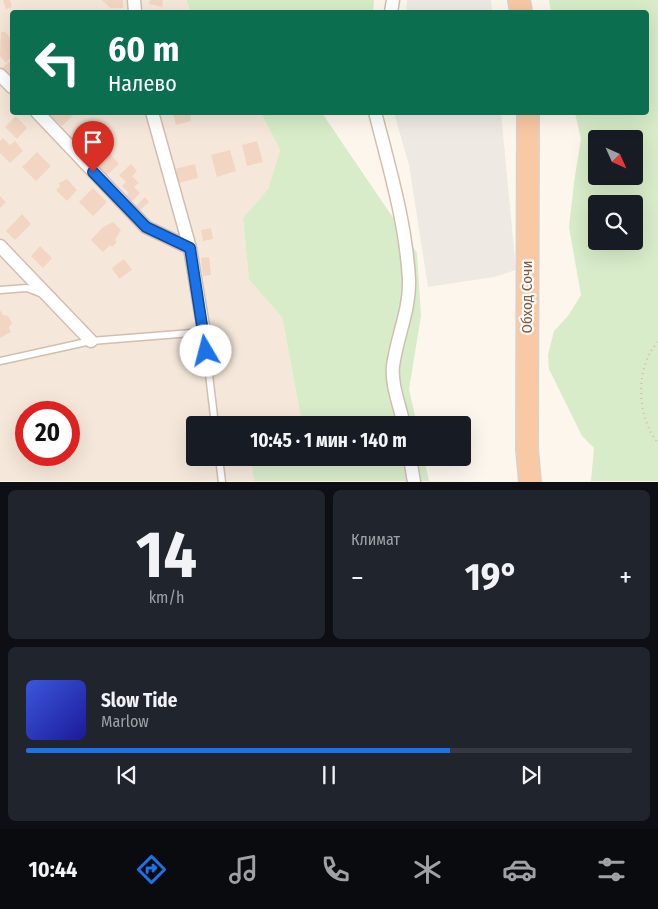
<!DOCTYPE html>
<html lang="ru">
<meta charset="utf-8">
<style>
body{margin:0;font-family:"Fira Sans Condensed",sans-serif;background:#20242c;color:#f1f3f6;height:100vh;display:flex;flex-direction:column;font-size:19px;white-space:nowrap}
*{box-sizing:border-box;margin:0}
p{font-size:16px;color:#9ea1a6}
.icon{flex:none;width:28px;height:28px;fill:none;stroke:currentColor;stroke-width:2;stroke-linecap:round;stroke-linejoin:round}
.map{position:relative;height:482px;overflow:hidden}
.panel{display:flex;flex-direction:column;gap:8px;padding:8px;background:#0d0f14;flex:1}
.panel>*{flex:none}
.hud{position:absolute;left:10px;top:10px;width:639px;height:105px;border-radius:5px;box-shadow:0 5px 20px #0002;background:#0b6e4f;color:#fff;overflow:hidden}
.needle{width:32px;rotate:135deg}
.controls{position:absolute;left:588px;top:130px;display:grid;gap:10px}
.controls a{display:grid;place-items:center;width:55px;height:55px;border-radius:5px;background:#171b24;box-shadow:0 5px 20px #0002;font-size:25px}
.speed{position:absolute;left:15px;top:401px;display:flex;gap:10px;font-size:25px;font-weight:700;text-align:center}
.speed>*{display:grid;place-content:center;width:65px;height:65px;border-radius:50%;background:#171b24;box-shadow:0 5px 20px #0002;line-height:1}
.speed .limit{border:8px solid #d22;background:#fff;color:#111}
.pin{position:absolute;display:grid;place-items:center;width:42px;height:42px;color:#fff;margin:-51px -21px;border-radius:50% 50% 50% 0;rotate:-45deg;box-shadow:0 0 5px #0007}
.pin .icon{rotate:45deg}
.me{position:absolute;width:55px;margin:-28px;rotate:352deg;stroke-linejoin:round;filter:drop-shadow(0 0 4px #0008)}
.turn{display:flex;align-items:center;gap:18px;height:105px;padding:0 15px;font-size:22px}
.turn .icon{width:65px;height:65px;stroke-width:2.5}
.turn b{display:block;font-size:35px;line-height:42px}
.big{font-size:38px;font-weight:700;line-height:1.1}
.panel .tile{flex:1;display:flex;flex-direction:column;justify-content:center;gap:8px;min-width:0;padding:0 18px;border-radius:8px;background:#20242c}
.panel .dial{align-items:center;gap:0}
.dial b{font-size:65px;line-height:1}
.song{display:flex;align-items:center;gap:15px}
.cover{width:60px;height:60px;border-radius:8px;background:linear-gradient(135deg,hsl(230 70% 55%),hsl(240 70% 35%))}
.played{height:5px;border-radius:2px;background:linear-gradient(90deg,#1a73e8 70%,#363941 70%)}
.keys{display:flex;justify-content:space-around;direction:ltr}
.heat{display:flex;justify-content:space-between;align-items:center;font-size:28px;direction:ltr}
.panel .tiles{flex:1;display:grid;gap:8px;grid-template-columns:1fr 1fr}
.tile:last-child{grid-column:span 2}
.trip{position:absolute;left:186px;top:416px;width:285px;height:50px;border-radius:5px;background:#171b24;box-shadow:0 5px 20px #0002;font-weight:700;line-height:50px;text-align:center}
.tab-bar{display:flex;height:80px;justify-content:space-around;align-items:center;background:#090b0e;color:#9ea1a6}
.tab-bar .icon{width:35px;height:35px}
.tab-bar .active{color:#1a73e8}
.tab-bar b{font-size:22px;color:#f1f3f6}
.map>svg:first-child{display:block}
</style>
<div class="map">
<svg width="658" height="482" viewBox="0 0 658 482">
<rect width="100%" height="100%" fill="#fdf6ec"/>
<path fill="#f5e8da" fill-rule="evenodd" d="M0 0H186L191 12H12V112L261 113 280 150 268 189 243 218 249 280 282 317 301 418 259 425H195V458H251L254 481H0ZM26 412H69V455H26Z"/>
<path fill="#efe9e4" d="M407 0H491L492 12H406Z
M394 113H501L516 270 494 277 428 287 409 165Z"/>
<path fill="#d8ecc9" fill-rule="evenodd" d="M186 0H374L373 12H191Z
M549 0H658V481H591L594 448 582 436 549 369 548 355 554 331 568 316 581 295 569 227 574 182 581 139 575 113 646 112V12H551ZM596 139H634V176H596ZM596 204H634V241H596Z
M261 113H322L417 253 421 316 409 389 417 425H259L301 418 282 317 249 280 243 218 268 189 280 150Z
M251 458H424L429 481H254Z"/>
<path fill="#f3d5c3" d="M3 0H10L12 7 6 9Z
M102 0H123V8H110Z
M150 0H163L162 7 149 4Z
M1 32H5L12 40V56L6 63 0 56Z
M10 61 12 64 11 77 2 68Z
M55 112H76L62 126 51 116Z
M173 112H190L191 121 176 125Z
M16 116 27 128 17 139 5 127Z
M87 129 99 142 87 153 75 140Z
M3 138 10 145 15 141 23 151 10 163 0 153V141Z
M257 141 263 162 247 166 242 145Z
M107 150 119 164 104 178 87 160 95 153 99 158Z
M230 150 236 171 217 177 211 155Z
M37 152 51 166 36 181 22 167Z
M131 164 137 171 132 176 139 183 134 187 140 193 130 203 124 197 129 193 122 186 126 182 119 175Z
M195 164 198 178 179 183 175 169Z
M67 179 77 190 67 201 56 190 60 186 59 183Z
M93 188 107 202 93 216 79 202Z
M0 196 6 202 0 208Z
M145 197 149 202 139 211 135 207Z
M22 214 31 224 15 240 6 231Z
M113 222 121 230 115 240 117 242 112 247 110 245 103 252 91 240 103 227Z
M211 228 213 239 203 241 201 230Z
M40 246 52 258 43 268 31 256Z
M209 257 211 275 203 276 201 258Z
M124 259 132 270 119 279 112 268Z
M0 310 3 315 8 316 12 323 9 328 11 332 0 338Z"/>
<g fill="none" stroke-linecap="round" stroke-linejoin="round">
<g stroke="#d1beb0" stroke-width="9">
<path id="service" d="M0 290 27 288 40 293
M0 361 91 341 204 332 215 425
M219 458 222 482"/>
</g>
<g stroke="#d1beb0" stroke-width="15">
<path id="minor" d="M134 0 135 12
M391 12 393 0
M0 75 12 87
M37 112 146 227 190 248
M152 112 190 248 204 332
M375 112C389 167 406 223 409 280 410 310 397 336 393 366 391 385 400 406 404 425
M0 246 91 341
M410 458 414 482"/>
</g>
<g stroke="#dad1cd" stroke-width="24">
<path id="trunk" d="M519 0 521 12
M528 112 527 449 530 482"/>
</g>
<path stroke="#d9b8a5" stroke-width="2" stroke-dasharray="1 4" stroke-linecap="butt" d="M658 342C634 367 637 418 658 443"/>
<use href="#service" stroke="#fff" stroke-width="6"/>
<use href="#minor" stroke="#fff" stroke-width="12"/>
<use href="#trunk" stroke="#f9c8a4" stroke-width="21"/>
</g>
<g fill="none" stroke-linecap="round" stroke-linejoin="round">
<g stroke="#114b97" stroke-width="12">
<path id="route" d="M93 172 146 227 190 248 206 351"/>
</g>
<use href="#route" stroke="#1a73e8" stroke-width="9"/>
</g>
<g text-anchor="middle" stroke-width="4.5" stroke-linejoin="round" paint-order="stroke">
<g font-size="15" fill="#7a5c4d" stroke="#fffaf3">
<text transform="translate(527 297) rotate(-90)" y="5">Обход Сочи</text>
</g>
</g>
</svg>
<div class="controls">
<a><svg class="needle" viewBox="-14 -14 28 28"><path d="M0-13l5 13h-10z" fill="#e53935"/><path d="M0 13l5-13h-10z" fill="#9ea1a6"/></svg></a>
<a><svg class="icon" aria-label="search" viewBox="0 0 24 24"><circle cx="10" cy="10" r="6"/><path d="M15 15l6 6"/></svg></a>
</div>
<div class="speed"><div class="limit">20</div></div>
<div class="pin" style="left:93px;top:172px;background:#d93025"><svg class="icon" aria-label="arrive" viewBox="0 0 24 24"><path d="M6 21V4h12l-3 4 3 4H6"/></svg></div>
<svg class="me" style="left:206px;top:351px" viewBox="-20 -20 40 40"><circle r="19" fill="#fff"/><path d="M0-13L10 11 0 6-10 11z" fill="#1a73e8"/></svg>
<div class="trip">10:45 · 1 мин · 140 m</div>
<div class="hud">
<div class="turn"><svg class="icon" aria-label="left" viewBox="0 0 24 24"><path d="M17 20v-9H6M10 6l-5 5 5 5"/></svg><div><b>60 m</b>Налево</div></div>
</div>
</div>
<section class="panel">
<div class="tiles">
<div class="tile dial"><b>14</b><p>km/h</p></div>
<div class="tile"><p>Климат</p>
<div class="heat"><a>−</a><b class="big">19°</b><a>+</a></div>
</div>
<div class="tile">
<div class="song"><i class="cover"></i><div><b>Slow Tide</b><p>Marlow</p></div></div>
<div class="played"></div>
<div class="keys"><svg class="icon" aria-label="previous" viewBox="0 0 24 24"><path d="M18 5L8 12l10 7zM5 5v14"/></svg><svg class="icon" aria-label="pause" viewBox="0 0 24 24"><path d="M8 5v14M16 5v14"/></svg><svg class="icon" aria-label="next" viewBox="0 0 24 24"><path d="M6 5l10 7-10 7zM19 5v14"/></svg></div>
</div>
</div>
</section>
<nav class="tab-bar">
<b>10:44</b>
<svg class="icon active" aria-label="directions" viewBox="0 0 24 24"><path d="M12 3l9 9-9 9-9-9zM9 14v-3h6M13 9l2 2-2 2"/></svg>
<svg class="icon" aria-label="music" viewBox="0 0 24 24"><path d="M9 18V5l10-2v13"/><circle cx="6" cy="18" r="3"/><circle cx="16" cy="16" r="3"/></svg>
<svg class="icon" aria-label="phone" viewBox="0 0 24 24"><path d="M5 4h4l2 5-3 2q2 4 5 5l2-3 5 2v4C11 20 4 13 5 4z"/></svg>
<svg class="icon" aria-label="climate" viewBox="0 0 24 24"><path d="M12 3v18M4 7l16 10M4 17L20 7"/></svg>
<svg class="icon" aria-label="car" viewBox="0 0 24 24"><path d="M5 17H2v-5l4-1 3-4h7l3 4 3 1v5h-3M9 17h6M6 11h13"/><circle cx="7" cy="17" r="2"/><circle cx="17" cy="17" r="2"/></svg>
<svg class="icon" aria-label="filters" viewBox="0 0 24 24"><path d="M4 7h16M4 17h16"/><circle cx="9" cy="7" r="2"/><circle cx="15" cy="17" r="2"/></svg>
</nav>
